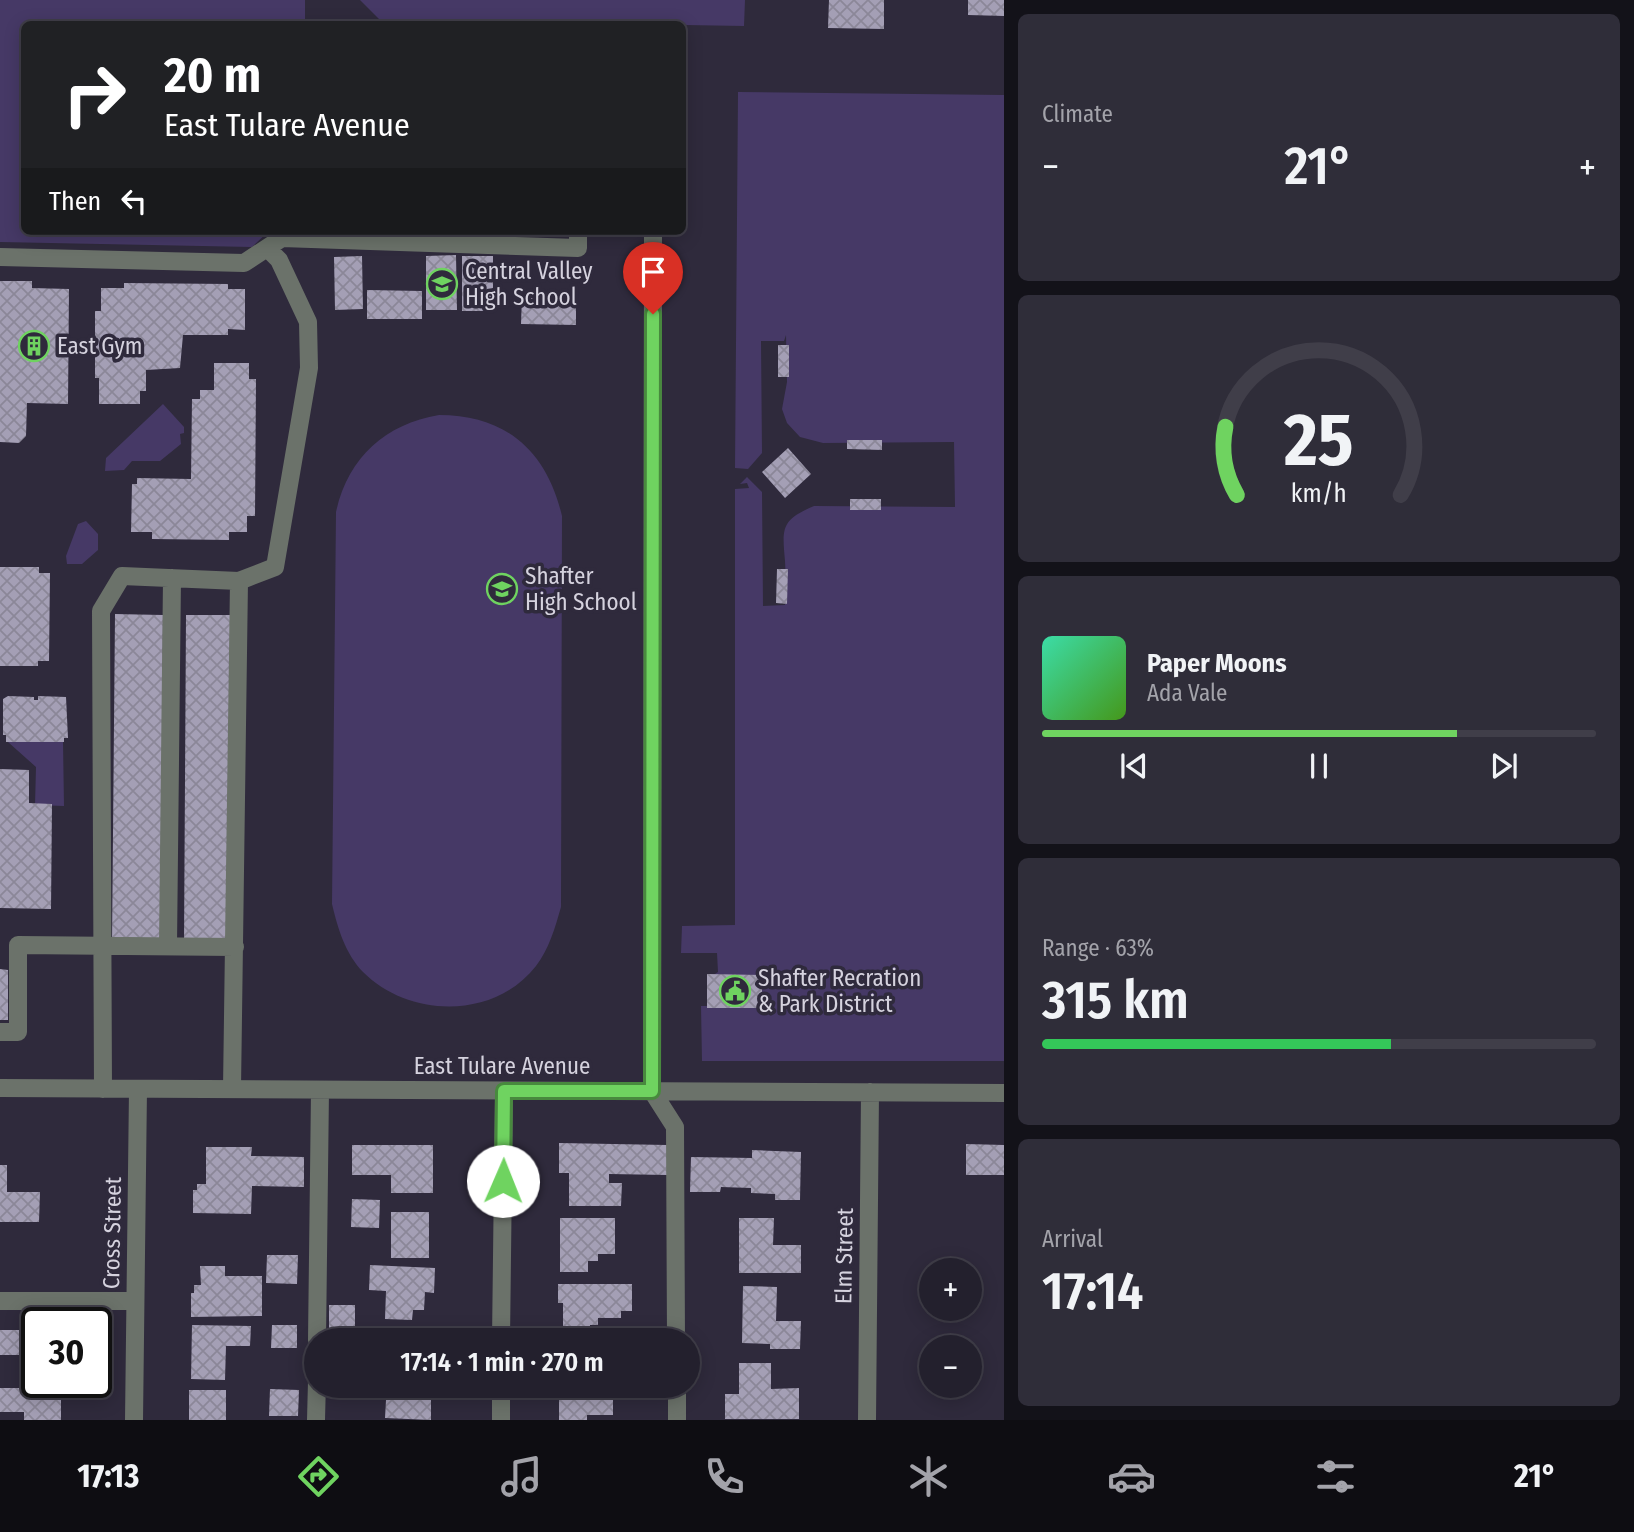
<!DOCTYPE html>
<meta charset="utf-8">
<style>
body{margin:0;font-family:"Fira Sans Condensed",sans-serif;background:#2f2d39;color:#f1f3f6;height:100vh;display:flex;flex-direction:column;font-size:26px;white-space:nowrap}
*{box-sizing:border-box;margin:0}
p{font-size:23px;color:#a3a3aa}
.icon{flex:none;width:38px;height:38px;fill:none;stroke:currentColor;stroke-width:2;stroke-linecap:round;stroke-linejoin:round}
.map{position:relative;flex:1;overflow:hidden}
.sheet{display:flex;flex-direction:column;gap:14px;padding:14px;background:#131219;width:630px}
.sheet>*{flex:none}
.guide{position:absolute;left:21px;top:21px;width:665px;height:214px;border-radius:10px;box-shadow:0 4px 18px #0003,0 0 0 2px #403e49;background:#202124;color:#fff;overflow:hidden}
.tools{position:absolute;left:919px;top:1258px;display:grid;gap:14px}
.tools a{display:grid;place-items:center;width:63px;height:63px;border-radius:50%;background:#23202d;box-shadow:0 4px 18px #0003,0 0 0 2px #403e49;font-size:35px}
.speed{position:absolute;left:21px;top:1307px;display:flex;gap:14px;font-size:35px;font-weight:700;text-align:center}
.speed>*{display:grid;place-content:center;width:91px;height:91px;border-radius:50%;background:#23202d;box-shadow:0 4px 18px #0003,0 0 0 2px #403e49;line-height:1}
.speed .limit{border:4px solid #111;border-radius:10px;background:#fff;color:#111}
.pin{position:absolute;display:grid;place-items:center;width:60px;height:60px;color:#fff;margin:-72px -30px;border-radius:50% 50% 50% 0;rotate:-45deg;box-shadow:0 0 7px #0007}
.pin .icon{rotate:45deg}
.me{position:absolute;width:77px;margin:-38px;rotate:1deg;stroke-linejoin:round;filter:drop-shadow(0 0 5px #0008)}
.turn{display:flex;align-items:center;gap:24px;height:147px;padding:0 28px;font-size:32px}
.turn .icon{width:91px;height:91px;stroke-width:2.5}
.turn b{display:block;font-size:49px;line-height:60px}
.then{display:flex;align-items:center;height:66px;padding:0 28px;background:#0003;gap:14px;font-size:26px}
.big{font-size:52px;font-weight:600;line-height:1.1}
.sheet .tile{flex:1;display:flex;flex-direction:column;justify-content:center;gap:10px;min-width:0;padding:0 24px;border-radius:10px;background:#2f2d39}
.sheet .dial{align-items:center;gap:0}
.dial svg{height:182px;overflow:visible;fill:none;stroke:#403e49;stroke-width:7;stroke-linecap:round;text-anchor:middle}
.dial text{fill:#f1f3f6;stroke:none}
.song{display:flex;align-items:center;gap:21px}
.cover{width:84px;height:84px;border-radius:10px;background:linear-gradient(135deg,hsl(160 70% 55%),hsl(100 70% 35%))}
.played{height:7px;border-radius:4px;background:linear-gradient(90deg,#6fd360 75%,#403e49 75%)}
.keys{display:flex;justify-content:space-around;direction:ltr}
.heat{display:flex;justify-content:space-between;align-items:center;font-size:38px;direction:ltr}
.charge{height:10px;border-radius:5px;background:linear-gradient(90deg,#34c759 63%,#403e49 0)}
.trip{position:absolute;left:304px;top:1328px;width:396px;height:70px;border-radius:35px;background:#23202d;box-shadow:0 4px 18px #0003,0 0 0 2px #403e49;font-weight:600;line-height:70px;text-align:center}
.dock{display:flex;height:112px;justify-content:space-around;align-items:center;background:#0e0d12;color:#a3a3aa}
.dock .icon{width:49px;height:49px}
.dock .current{color:#6fd360}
.dock b{font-size:32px;color:#f1f3f6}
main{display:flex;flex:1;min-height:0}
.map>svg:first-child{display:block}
</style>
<main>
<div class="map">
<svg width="1004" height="1420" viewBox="0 0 1004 1420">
<defs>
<pattern id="building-cross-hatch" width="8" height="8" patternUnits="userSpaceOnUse" patternTransform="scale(1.75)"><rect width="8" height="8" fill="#a49fb5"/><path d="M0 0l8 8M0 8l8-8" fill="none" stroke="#8b8798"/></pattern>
</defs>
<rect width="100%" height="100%" fill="#2f2a3c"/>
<path fill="#463966" d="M0 0H305V24H24V231H269L252 247 0 242Z
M360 0H745L744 26 386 20 379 19Z
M738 92 1004 95V1061H702L701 1006H760L712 976 718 972 717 953H681L682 926 735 925V489L749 488 747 483 740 484 747 477 762 492 763 606 785 605C785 591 786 576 785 561 782 528 781 520 814 506L955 507 954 442 823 443 800 437 787 423 782 409 787 382 786 335 784 341H761L762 453 748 469 735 468Z
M163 404 184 427V433L180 434 181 444 160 461H132L124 470 105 471 106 458Z
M439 415C507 415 547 452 562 516L561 907C555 928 549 949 536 966 494 1020 409 1018 363 972 345 953 338 929 332 904L336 512C348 458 385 424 439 415Z
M86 521 98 534V550L82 564H67L66 556 78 524Z
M8 742H63L64 806 35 805 36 767Z"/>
<path fill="url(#building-cross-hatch)" d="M829 0H884V29L828 28Z
M968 0H1004V16L968 15Z
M456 255 457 310H426V256Z
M362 256 363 309 335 310 334 257Z
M462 256H493V311H462Z
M0 281H32V288L69 289 68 404 27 403 26 436 19 443 0 442Z
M124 283 228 284V289H245V330L228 329V335H183L180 368 146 370V391H140V404H99V378H95V311H101V288H124Z
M367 290 422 291V319H367Z
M522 296H576V325L521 324Z
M778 345H789V377H778Z
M214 363H249V379H256L255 516H247V532H229V540L152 539V532H131L132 484H137V478L191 479 192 399H200V390H214Z
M847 440H882V450L847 449Z
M788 448 811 474 785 498 762 472Z
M850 499H881V510H850Z
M0 567H39V573H50L49 661H38V666H0Z
M777 569H788L787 604 776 603Z
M115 614 163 615 161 944H112Z
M186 615H233L231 945 184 944Z
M8 696 34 697V700H38V696L66 697 68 738H64V742H6V735H3V699Z
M0 769 29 770V803L52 804 51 909 0 908Z
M0 969 8 970V1020H0Z
M707 974 762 975V1008H707Z
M559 1143 667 1145V1175L609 1174V1183H622L621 1206H569V1173H559Z
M966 1144 1004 1145V1175H966Z
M352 1145H433V1193H391V1175H352Z
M206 1147H252L251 1156 304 1157V1187L252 1186 251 1214 193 1213V1190H197V1184H206Z
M752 1150 801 1152 800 1200H775V1194L751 1193V1188L721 1187 720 1192H690L691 1157 752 1158Z
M0 1165H7V1192H40L39 1222H0Z
M352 1199 380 1200 379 1228 351 1227Z
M391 1212H429V1258H391Z
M560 1218H615V1254H598V1261H588V1272H560Z
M739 1218H774L773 1245H801V1273H739Z
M267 1255H298L297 1284 266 1283Z
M370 1265 435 1268 434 1293 425 1292 424 1310H413L412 1320 385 1319 386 1291 369 1290Z
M200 1266H225V1276H262V1316L191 1317V1293H194V1285H201Z
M558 1284H632V1311H621V1318H598V1325H590V1335H563V1303H558Z
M743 1286 777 1287 776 1321H801L800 1349H770V1344L742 1343Z
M329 1305H355V1330H329Z
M192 1325 251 1326 250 1346H226L225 1380 191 1379Z
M272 1325H297V1348H271Z
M0 1330H37V1378H26V1355H0Z
M373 1333H430V1340H373Z
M739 1363H771V1389L799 1388V1419H725V1394H739Z
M326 1386H358V1397L326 1396Z
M378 1386H413V1389L378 1388Z
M576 1386H613V1415H587V1420H559V1393H576Z
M0 1388H61V1420H24V1412H0Z
M270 1389 299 1390 298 1416H269Z
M189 1390H226V1420H189Z
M386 1400H431V1420L385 1418Z"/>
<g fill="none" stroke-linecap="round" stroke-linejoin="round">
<path stroke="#6b726a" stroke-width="18" d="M653 231 652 1091 675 1127 676 1340
M0 257 244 263 282 238 578 248V231
M239 581 275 567 309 368 308 322 279 260 267 248
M168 946 172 578
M0 1032H18V945L235 947
M0 1088 1004 1093
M103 1089 101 611 122 576 239 581 232 1089
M0 1301H135
M317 1340 320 1090
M501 1340 504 1091
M677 1386V1420
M134 1420 138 1089
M316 1420 317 1381
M501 1420V1386
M867 1420 870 1092"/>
</g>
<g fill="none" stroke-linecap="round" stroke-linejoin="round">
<g stroke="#48893e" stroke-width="18">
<path id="route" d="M503 1181 504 1091H652L653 314"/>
</g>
<use href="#route" stroke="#6fd360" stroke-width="12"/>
</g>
<defs>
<g id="school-ring" transform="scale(1.575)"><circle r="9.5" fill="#2f2a3c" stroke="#6fd360" stroke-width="1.5"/><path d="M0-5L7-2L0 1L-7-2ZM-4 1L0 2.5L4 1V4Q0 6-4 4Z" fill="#6fd360"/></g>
<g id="building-ring" transform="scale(1.575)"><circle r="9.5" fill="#2f2a3c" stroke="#6fd360" stroke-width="1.5"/><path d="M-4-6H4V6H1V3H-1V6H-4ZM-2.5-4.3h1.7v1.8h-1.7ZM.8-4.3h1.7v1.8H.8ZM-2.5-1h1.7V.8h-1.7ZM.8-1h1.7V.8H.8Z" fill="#6fd360"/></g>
<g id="civic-ring" transform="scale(1.575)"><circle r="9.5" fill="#2f2a3c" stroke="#6fd360" stroke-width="1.5"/><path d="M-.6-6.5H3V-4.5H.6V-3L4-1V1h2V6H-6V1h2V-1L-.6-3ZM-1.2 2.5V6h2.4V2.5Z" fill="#6fd360"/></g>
</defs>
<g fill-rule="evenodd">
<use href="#school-ring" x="442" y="284"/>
<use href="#building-ring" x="34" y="346"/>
<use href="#school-ring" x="502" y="589"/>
<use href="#civic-ring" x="735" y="991"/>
</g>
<g text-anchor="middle" stroke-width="7" stroke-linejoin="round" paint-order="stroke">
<g font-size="23" fill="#d5d2de" stroke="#2f2a3c" text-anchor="start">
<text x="465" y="279">Central Valley<tspan x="465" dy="26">High School</tspan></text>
<text x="57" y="354">East Gym</text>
<text x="525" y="584">Shafter<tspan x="525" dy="26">High School</tspan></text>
<text x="758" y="986">Shafter Recration<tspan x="758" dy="26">&amp; Park District</tspan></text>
</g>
<g font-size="23" fill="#d5d2de" stroke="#2f2a3c">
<text x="502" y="1074">East Tulare Avenue</text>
<text transform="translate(112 1233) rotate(-89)" y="8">Cross Street</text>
<text transform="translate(844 1256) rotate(-89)" y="8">Elm Street</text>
</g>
</g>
</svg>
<div class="tools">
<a>+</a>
<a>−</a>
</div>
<div class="speed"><div class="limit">30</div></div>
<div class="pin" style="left:653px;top:314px;background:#d93025"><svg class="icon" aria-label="arrive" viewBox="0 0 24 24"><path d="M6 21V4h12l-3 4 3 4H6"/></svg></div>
<svg class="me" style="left:503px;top:1181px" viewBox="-20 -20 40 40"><circle r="19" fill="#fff"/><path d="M0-13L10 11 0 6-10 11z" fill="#6fd360"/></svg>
<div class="trip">17:14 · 1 min · 270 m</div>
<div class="guide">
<div class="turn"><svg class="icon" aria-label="right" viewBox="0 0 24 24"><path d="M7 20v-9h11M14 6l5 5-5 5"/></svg><div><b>20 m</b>East Tulare Avenue</div></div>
<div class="then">Then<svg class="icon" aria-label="left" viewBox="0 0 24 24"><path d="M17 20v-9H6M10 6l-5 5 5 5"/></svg></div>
</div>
</div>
<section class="sheet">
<div class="tile"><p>Climate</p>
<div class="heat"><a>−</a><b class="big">21°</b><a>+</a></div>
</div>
<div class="tile dial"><svg viewBox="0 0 100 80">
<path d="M14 69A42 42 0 1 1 86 69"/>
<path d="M14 69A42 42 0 0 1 9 39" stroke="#6fd360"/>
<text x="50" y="56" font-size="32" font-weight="700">25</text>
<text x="50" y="72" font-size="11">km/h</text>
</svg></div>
<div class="tile">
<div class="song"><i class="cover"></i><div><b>Paper Moons</b><p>Ada Vale</p></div></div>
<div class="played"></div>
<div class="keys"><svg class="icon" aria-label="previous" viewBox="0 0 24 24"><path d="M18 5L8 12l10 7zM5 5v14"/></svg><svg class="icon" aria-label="pause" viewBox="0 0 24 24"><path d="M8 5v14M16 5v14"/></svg><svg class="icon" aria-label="next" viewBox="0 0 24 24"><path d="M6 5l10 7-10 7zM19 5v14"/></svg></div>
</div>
<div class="tile"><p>Range · 63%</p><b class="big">315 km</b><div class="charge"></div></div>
<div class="tile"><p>Arrival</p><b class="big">17:14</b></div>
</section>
</main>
<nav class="dock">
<b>17:13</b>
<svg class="icon current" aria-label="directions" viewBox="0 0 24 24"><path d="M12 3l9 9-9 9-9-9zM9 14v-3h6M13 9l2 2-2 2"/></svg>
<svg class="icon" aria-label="music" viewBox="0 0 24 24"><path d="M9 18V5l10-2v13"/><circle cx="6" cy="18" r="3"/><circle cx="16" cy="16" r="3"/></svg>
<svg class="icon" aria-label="phone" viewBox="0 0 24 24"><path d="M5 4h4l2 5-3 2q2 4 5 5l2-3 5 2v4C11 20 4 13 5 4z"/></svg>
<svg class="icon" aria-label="climate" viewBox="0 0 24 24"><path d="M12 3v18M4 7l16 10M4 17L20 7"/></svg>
<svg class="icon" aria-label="car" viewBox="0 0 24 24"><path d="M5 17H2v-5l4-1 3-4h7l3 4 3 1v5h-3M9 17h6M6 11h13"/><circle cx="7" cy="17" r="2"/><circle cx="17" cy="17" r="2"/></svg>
<svg class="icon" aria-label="filters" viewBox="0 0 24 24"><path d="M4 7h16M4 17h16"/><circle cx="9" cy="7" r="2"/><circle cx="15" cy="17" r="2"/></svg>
<b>21°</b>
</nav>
